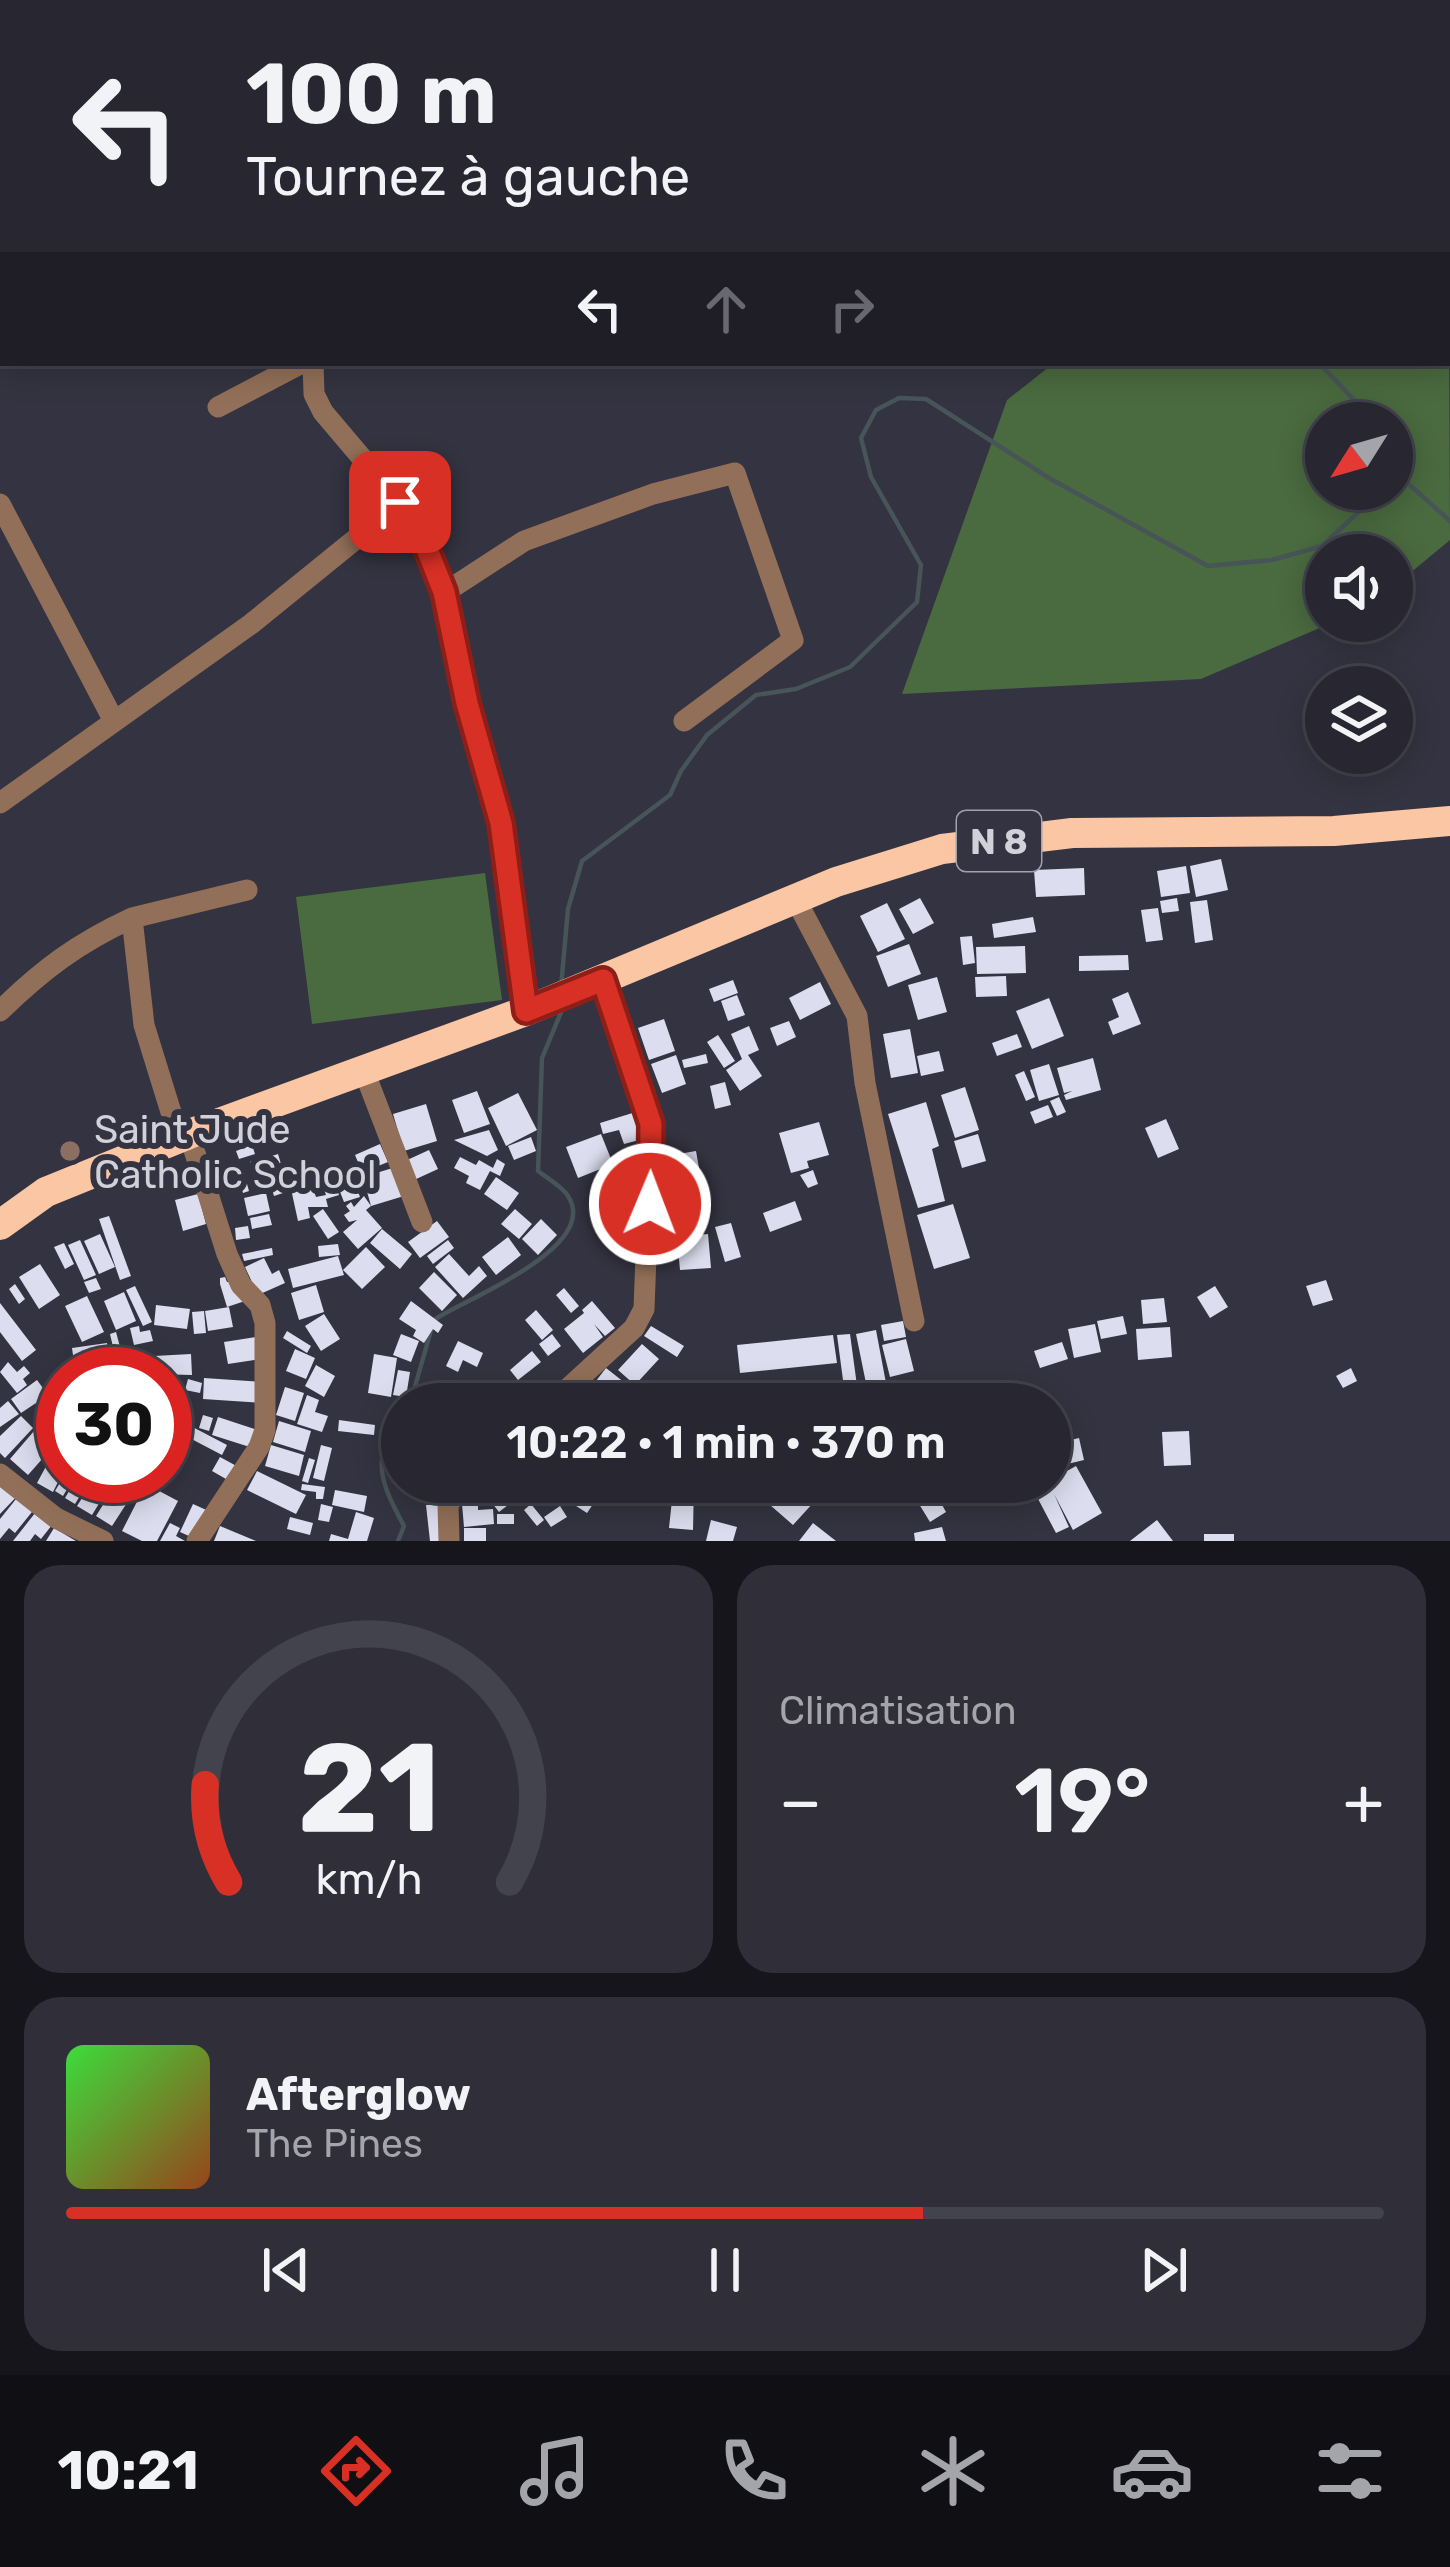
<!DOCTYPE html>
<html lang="fr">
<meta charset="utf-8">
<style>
body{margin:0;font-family:Rubik,sans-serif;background:#2f2e39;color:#f1f3f6;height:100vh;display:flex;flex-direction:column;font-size:45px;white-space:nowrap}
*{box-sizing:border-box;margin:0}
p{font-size:39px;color:#a4a5ab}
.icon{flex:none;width:66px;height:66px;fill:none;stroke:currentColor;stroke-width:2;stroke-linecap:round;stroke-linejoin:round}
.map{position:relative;height:1541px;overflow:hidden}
.sheet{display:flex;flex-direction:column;gap:24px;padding:24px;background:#15151b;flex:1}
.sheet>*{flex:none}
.hud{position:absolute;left:0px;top:0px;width:1452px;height:366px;box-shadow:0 6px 30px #0003,0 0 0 3px #43434d;background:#272631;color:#f1f3f6;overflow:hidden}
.needle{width:78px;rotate:233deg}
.fabs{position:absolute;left:1305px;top:402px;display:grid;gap:24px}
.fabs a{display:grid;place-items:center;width:108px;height:108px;border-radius:50%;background:#272631;box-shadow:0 6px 30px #0003,0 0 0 3px #43434d;font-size:60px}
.speed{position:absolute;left:36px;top:1347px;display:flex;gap:24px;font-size:60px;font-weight:700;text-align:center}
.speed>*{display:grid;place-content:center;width:156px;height:156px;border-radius:50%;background:#272631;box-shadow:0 6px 30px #0003,0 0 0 3px #43434d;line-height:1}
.speed .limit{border:18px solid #d22;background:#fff;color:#111}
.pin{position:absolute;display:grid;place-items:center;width:102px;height:102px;color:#fff;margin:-51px;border-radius:24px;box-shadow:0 6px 18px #0006}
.me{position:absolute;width:132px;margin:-66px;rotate:1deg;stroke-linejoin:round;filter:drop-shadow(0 0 9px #0008)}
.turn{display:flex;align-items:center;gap:42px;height:252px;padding:0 48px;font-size:54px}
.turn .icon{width:156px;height:156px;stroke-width:2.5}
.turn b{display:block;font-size:84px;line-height:102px}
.lanes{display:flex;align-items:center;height:114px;padding:0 48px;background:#0003;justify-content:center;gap:60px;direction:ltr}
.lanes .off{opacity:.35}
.big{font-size:90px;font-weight:600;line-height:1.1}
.sheet .card{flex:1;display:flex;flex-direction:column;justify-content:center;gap:18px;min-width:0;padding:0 42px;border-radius:36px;background:#2f2e39}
.sheet .dial{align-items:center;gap:0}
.dial svg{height:312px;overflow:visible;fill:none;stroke:#43434d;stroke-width:7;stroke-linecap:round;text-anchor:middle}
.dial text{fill:#f1f3f6;stroke:none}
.song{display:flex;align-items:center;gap:36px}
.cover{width:144px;height:144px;border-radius:18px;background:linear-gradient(135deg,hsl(120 70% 55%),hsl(20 70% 35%))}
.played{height:12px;border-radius:6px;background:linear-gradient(90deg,#d93025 65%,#43434d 65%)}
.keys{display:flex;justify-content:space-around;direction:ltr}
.heat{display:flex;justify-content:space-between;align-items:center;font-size:66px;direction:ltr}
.sheet .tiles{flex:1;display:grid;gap:24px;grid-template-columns:1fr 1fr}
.card:last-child{grid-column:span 2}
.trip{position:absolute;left:381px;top:1383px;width:690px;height:120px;border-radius:60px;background:#272631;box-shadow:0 6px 30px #0003,0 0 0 3px #43434d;font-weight:600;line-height:120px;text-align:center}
.menu{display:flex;height:192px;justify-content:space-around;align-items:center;background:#100f14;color:#a4a5ab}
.menu .icon{width:84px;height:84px}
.menu .active{color:#d93025}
.menu b{font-size:54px;color:#f1f3f6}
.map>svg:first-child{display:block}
</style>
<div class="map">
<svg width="1450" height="1541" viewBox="0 0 1450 1541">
<rect width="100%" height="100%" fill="#343341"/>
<path fill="#4a6a3f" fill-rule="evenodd" d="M919 0H1392L917 3Z
M1449 303 1450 540 1392 588V555H1326V621H1336L1201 679 902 694 1007 400 1054 363H1449ZM1326 423H1392V489H1326Z
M485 873 502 1000 312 1024 296 897Z"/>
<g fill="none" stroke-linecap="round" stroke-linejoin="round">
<path stroke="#475458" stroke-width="4.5" d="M1420 3 1421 0
M1319 363 1376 423
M1392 469 1450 521
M561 987 568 909 582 861 670 795 681 771 707 735 756 695 796 689 850 667 917 602 921 565 871 477 861 438 876 410 899 398 926 399 1049 478 1208 566 1272 560 1322 546 1364 507 1378 489
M410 1404 434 1320C467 1298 601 1247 568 1196 562 1186 547 1178 538 1171L542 1058 562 1010
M398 1541 404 1526C380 1481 370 1460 402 1416"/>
</g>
<path fill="#dcddee" d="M1221 859 1228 890 1196 897 1190 866Z
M1186 866 1190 893 1161 897 1157 871Z
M1084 868 1085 895 1036 897 1034 870Z
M920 898 934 923 913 934 899 909Z
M1177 898 1179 911 1162 913 1160 901Z
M1207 900 1213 940 1195 943 1190 902Z
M887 903 905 939 878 952 860 916Z
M1158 908 1163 940 1146 942 1141 910Z
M1033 917 1036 932 994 938 992 924Z
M972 936 975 963 963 965 960 937Z
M909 944 921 974 888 987 876 956Z
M1025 946 1026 973 977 974 976 947Z
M1128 955 1129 970 1079 971V956Z
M1006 976 1007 996 976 997 975 977Z
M937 977 947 1012 918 1020 908 985Z
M733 980 738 993 714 1002 709 989Z
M820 982 831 1004 800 1020 789 998Z
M1128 992 1141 1024 1113 1035 1108 1022 1119 1017 1112 999Z
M737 995 745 1015 728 1021 721 1001Z
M1049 998 1064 1036 1032 1049 1016 1011Z
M664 1019 675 1051 649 1060 638 1028Z
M789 1021 796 1037 777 1046 770 1028Z
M749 1026 759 1050 748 1055 762 1076 740 1091 726 1070 742 1059 731 1034Z
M910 1029 918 1073 891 1078 883 1034Z
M1017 1034 1022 1047 997 1056 992 1043Z
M718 1035 735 1061 724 1068 707 1042Z
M939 1051 944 1071 921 1076 917 1056Z
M706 1054 708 1063 684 1068 682 1060Z
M676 1055 686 1084 662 1093 651 1064Z
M1093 1058 1101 1090 1066 1100 1064 1095 1072 1091 1064 1093 1057 1068Z
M1049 1064 1059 1095 1039 1101 1030 1070Z
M1024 1071 1035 1097 1026 1101 1015 1075Z
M725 1082 731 1105 715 1109 710 1086Z
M965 1087 979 1130 955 1138 941 1095Z
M477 1091 490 1124 464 1133 452 1100Z
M518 1093 537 1130 506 1146 488 1108Z
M1059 1097 1066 1112 1057 1116 1050 1101Z
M926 1102 939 1146 932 1149 945 1201 918 1208 888 1114Z
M426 1104 437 1141 404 1151 393 1114Z
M1048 1105 1053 1117 1035 1124 1030 1112Z
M639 1111 647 1138 624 1144 619 1130 603 1134 600 1123Z
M1166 1119 1179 1149 1158 1158 1145 1128Z
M819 1122 829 1155 807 1161 809 1168 791 1173 779 1133Z
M489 1130 498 1150 487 1156 454 1140Z
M601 1134 613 1164 578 1178 566 1147Z
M978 1134 986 1161 962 1168 954 1141Z
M531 1137 536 1151 514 1160 508 1146Z
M380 1144 388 1162 351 1177 349 1171 360 1167 355 1155Z
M252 1145 255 1154 239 1159 236 1151Z
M429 1150 438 1169 414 1180 405 1161Z
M696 1151 700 1174 671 1179 667 1156Z
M278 1154 289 1191 274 1196 263 1159Z
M460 1157 476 1165 479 1160 493 1168 497 1159 505 1164 500 1176 490 1171 480 1190 466 1183 469 1176 454 1168Z
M255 1158 261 1166 256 1170 262 1168 270 1191 263 1193 250 1162Z
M330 1167 339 1195 326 1199 328 1207H308L310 1218 298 1221 291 1189 319 1181 321 1190 314 1191 316 1197 326 1195 318 1171Z
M396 1167 404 1196 371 1206 363 1177Z
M243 1170 249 1191 243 1193 237 1172Z
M813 1170 818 1184 808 1188 800 1175Z
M496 1177 519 1193 507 1210 484 1194Z
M353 1178 360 1197 344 1202 337 1184Z
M693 1191 697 1218 673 1221 669 1194Z
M266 1193 270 1211 248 1216 244 1198Z
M198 1194 206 1224 183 1231 175 1200Z
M364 1196 371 1206 366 1210 382 1228 358 1249 343 1232 357 1220 349 1222 344 1215 350 1211 346 1206 351 1202 354 1207Z
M795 1201 802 1220 770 1232 763 1213Z
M953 1204 970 1258 934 1269 917 1215Z
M323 1209 339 1232 328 1239 313 1216Z
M515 1209 532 1224 519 1239 501 1224Z
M269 1214 272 1225 252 1229 250 1218Z
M109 1216 131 1276 120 1280 99 1219Z
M541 1219 557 1235 538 1255 522 1239Z
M437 1221 449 1237 420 1258 408 1242Z
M731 1223 741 1257 725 1262 715 1227Z
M248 1226 250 1238 236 1240 235 1228Z
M382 1229 412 1254 400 1269 370 1243Z
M100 1234 115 1267 99 1274 84 1241Z
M708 1234 711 1268 680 1270 677 1237Z
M508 1237 521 1255 496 1275 482 1257Z
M80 1240 96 1275 84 1280 68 1245Z
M448 1240 454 1248 433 1264 427 1256Z
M64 1243 74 1264 65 1269 54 1247Z
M338 1244 340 1255 319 1257 318 1246Z
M366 1247 385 1267 362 1289 343 1270Z
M272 1248 273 1255 244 1261 242 1254Z
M449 1254 469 1276 479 1266 487 1276 463 1298 435 1267Z
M338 1256 344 1275 293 1288 288 1269Z
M264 1258 272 1274 279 1270 285 1283 258 1295 245 1267Z
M40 1264 60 1295 39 1309 19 1277Z
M434 1272 457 1295 442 1311 419 1288Z
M225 1277 227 1282 238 1279 245 1301 227 1307 220 1284V1278Z
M96 1278 101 1289 89 1293 84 1282Z
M1326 1280 1333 1300 1313 1306 1306 1286Z
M15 1284 25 1299 19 1304 9 1289Z
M316 1285 324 1312 299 1320 291 1293Z
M135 1286 152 1322 143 1326 126 1290Z
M1215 1286 1228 1307 1210 1318 1197 1297Z
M564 1288 579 1306 571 1313 556 1295Z
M124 1292 136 1321 116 1330 104 1301Z
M87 1296 104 1332 82 1342 65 1306Z
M1164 1298 1167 1322 1143 1324 1141 1300Z
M411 1301 443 1325 438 1333 433 1329 424 1343 413 1336 416 1330 399 1319Z
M592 1301 615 1328 605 1336 594 1324 603 1337 583 1353 564 1329 584 1313 582 1310Z
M0 1303 36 1350 22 1361 0 1332Z
M156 1305 190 1309 187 1329 154 1325Z
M229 1307 233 1327 208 1331 205 1311Z
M536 1310 553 1330 542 1340 525 1320Z
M204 1311 206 1333 194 1334 192 1312Z
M324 1314 340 1339 321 1351 305 1326Z
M1123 1316 1127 1334 1101 1339 1097 1321Z
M903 1321 906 1337 884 1341 881 1325Z
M1095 1324 1101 1352 1074 1358 1068 1329Z
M139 1326 140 1332 150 1330 153 1341 134 1345 130 1328Z
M651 1326 684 1346 677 1357 644 1336Z
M1170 1327 1172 1357 1138 1360 1136 1329Z
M876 1330 889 1399 870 1403 856 1334Z
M287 1331 311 1346 307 1353 283 1338Z
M116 1332 123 1358 116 1360 110 1334Z
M401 1334 419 1341 411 1362 393 1355Z
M552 1334 561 1346 548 1356 539 1344Z
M850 1334 858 1393 845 1395 837 1335Z
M833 1335 837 1363 740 1373 737 1345Z
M256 1337 260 1359 228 1364 224 1342Z
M906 1339 914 1371 890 1377 882 1345Z
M458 1341 483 1353 477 1367 463 1360 458 1372 446 1366Z
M1062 1342 1068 1359 1040 1368 1034 1351Z
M107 1343 110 1365 75 1369 72 1348Z
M642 1344 659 1359 635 1385 618 1370Z
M295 1349 315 1358 306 1379 286 1371Z
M532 1351 541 1362 518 1380 510 1370Z
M191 1354 192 1375 155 1374 154 1356Z
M374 1354 397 1358 391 1397 368 1393Z
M8 1362 17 1372 24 1366 30 1373 23 1379 27 1385 17 1393 0 1372Z
M316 1365 335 1376 324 1397 305 1386Z
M606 1368 634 1390 624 1402 596 1381Z
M1351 1368 1357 1381 1343 1388 1336 1376Z
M398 1370 410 1372 406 1397 393 1395Z
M204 1378 265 1382 264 1403 203 1399Z
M188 1379 202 1383 200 1393 185 1390Z
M37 1380 48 1395 21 1413 11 1399Z
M681 1381 718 1404H667Z
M181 1382 183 1399 165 1402V1384Z
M285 1387 304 1393 295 1421 276 1415Z
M637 1390 653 1400 650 1404 632 1397Z
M307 1395 319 1400 315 1412 328 1416 322 1432 297 1424Z
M8 1401 19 1414 0 1427V1408Z
M165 1408 179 1413 175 1427 165 1424Z
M203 1415 213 1418 209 1431 199 1428Z
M21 1416 33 1428 5 1458 0 1453V1436Z
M218 1417 264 1432 259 1450 212 1435Z
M339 1420 375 1425 374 1435 338 1431Z
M279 1421 311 1431 305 1452 273 1442Z
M185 1423 227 1445 222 1455 180 1433Z
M40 1424 59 1440 28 1475 10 1459Z
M1189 1431 1191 1465 1164 1466 1162 1432Z
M1079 1438 1084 1460 1055 1467 1050 1445Z
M170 1442 181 1448 173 1461 165 1456Z
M271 1445 304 1455 299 1476 265 1466Z
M321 1445 332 1448 324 1481 313 1478Z
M57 1446 63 1449V1472L53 1492 37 1483Z
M220 1457 242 1469 233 1483 212 1471Z
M309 1458 315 1460 308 1483 302 1481Z
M1076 1466 1102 1513 1073 1530 1054 1494 1069 1527 1056 1533 1036 1495 1050 1488 1047 1482Z
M257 1471 306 1495 296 1514 247 1490Z
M64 1476H75L63 1496 55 1491Z
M78 1476H92L75 1504 65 1498Z
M96 1476 114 1479 92 1515 77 1506Z
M121 1476 143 1478 112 1526 96 1516Z
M425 1482 448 1484 447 1495 424 1491Z
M486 1482H491L508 1505 499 1512 489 1499 481 1504 472 1492Z
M546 1482H582L570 1499Z
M587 1482H608L587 1513 573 1504Z
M674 1482 694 1484 693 1530 669 1528Z
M776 1482H814L824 1491 793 1525 762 1498Z
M0 1484 21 1492 0 1514Z
M146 1484 178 1501 157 1541H142L122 1531Z
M302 1484 325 1487 323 1499H316V1492L301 1490Z
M335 1490 367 1496 364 1512 332 1505Z
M20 1494 36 1507 15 1533 9 1528 0 1539V1519Z
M936 1494 946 1512 930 1522 919 1504Z
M43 1503 59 1516 41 1539 35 1534 30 1541H13Z
M478 1503V1510L493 1509 494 1524 464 1527 462 1504Z
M193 1504 213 1513 200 1541 180 1532Z
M321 1504 333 1507 329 1522 318 1520Z
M447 1504 451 1541H430L426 1505Z
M531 1504 544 1520 537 1526 524 1510Z
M560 1506 567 1517 551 1527 544 1517Z
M356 1512 374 1518 367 1541H329L331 1534 348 1539Z
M497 1514H514V1524H497Z
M290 1517 313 1523 310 1535 287 1529Z
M711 1520 737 1527 733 1541H706Z
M1157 1520 1173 1541H1130Z
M170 1523 180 1528 176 1536 185 1541H160Z
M813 1523 836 1541H799Z
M220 1526 256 1541H214Z
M942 1527 946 1541H915L914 1533Z
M54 1528 76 1541H46Z
M464 1528H486V1541H464Z
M1204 1534H1234V1541H1204Z"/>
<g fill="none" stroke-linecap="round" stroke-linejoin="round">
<path stroke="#926f58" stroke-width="21" d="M530 3 531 0
M313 363 314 394 323 412 400 503 423 539 444 593 467 703 501 822 526 1011
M218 407 302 363
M0 504 114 721
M444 593 524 541 653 494 735 473 793 640 684 721
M0 803 251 624 400 503
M795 898 857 1016 865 1083 914 1321
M132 918 247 890
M0 1011C43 969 78 943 132 918L144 1025 179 1138
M364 1071 422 1222
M189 1134 227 1254 241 1285 260 1305 265 1323V1430L259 1447 197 1541
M551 1404 634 1328 644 1309 651 1124 603 980
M0 1474 56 1518 103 1541
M449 1541 448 1504 467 1482"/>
<path stroke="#fac6a4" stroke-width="30" d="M0 1225 46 1192 189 1134 526 1011 836 882 942 849 1072 833 1334 831 1450 821"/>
</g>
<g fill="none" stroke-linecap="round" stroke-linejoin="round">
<g stroke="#8d1f18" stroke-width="30">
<path id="route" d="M400 502 423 539 444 592 467 703 501 823 526 1011 603 980 651 1124 650 1204"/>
</g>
<use href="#route" stroke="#d93025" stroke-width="21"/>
</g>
<circle fill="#8d6e63" stroke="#343341" stroke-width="4.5" cx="70" cy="1151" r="12"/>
<g text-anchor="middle" stroke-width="12" stroke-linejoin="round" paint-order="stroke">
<rect fill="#343341" stroke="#a2a2ac" stroke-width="3" x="957" y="811" width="84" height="60" rx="9"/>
<g font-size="36" font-weight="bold" fill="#d1d1da">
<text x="999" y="854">N 8</text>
</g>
<g font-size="39" fill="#d1d1da" stroke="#343341" text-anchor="start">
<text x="94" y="1143">Saint Jude<tspan x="94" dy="45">Catholic School</tspan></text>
</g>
</g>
</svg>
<div class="fabs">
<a><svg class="needle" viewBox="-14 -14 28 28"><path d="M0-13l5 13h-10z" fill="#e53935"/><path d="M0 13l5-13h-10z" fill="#a4a5ab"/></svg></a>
<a><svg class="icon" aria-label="sound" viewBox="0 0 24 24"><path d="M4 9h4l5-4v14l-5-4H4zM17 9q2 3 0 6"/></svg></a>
<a><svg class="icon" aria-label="layers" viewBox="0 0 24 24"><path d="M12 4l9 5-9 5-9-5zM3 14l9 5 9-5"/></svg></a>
</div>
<div class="speed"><div class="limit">30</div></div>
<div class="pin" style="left:400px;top:502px;background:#d93025"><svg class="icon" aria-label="arrive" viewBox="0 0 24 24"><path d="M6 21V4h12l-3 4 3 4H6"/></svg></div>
<svg class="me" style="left:650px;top:1204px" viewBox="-20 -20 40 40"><circle r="17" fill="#d93025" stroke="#fff" stroke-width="3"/><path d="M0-11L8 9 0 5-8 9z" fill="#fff"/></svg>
<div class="trip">10:22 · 1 min · 370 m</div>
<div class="hud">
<div class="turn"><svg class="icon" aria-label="left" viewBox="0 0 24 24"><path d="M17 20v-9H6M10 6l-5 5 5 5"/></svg><div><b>100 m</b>Tournez à gauche</div></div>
<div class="lanes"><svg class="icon" aria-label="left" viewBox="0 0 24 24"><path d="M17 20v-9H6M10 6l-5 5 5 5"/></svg><svg class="icon off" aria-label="ahead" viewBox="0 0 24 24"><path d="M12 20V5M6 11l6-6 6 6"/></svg><svg class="icon off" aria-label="right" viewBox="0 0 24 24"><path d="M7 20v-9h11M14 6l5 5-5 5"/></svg></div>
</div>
</div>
<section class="sheet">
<div class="tiles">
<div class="card dial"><svg viewBox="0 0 100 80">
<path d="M14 69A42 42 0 1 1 86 69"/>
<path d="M14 69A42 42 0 0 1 8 44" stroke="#d93025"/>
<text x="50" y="56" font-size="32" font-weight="700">21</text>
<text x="50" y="72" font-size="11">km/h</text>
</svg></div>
<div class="card"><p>Climatisation</p>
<div class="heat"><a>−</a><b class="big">19°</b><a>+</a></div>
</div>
<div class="card">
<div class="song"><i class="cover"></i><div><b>Afterglow</b><p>The Pines</p></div></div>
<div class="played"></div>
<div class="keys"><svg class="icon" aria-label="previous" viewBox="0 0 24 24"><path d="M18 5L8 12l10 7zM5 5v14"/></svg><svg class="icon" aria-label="pause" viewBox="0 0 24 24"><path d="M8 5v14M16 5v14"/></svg><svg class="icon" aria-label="next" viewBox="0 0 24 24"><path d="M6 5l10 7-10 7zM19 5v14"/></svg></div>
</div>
</div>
</section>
<nav class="menu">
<b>10:21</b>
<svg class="icon active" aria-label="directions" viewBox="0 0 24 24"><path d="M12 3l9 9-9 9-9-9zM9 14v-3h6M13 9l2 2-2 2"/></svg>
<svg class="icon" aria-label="music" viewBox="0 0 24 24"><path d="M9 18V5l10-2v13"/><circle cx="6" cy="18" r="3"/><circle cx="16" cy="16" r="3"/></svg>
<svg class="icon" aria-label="phone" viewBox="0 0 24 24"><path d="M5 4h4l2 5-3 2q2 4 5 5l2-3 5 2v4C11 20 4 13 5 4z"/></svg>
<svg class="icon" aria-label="climate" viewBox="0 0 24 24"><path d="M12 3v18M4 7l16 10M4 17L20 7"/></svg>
<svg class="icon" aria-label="car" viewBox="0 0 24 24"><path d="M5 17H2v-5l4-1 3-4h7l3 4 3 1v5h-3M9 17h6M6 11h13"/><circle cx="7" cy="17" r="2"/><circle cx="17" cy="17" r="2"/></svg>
<svg class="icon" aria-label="filters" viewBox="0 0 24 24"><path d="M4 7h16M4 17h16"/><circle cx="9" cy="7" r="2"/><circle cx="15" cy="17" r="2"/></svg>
</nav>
